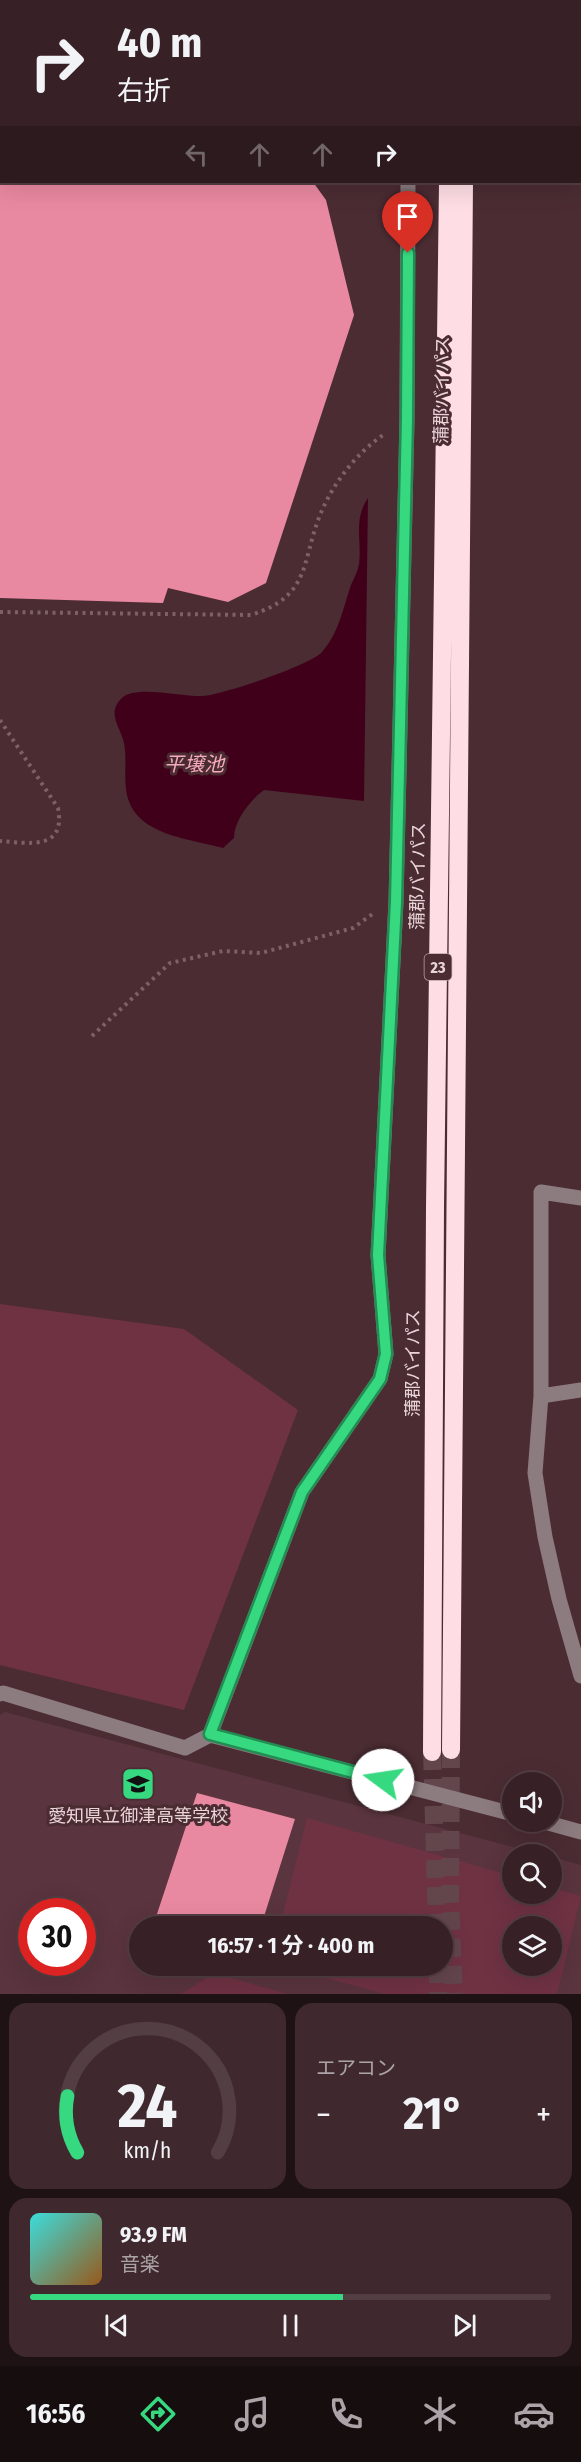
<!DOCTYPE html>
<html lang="ja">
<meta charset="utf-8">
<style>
body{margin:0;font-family:"Fira Sans Condensed","Noto Sans JP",sans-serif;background:#3f292e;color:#f1f3f6;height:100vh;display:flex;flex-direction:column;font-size:22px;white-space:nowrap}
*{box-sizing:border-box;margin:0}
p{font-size:20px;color:#aba3a7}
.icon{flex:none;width:33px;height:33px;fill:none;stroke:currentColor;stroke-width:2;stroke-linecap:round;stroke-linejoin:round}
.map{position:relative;height:1994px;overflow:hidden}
.panel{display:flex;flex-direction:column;gap:9px;padding:9px;background:#1f1215;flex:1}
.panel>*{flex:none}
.banner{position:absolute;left:0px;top:0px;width:582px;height:183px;box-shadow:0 6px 24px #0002,0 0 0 2px #523e43;background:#382126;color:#f1f3f6;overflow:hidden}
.fabs{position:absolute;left:502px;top:1772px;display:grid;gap:12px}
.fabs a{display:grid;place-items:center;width:60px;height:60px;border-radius:50%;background:#382126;box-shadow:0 6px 24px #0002,0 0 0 2px #523e43;font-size:30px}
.speed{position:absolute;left:18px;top:1898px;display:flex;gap:12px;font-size:30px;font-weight:700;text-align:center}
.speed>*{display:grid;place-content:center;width:78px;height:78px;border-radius:50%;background:#382126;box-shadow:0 6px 24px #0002,0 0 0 2px #523e43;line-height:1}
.speed .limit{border:9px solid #d22;background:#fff;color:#111}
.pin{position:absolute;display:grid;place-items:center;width:51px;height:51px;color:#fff;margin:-62px -26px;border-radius:50% 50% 50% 0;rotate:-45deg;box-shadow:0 0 6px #0007}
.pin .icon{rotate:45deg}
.me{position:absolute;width:66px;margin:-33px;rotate:284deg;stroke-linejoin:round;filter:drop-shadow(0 0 4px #0008)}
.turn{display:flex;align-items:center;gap:21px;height:126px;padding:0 18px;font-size:27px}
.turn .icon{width:78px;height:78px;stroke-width:2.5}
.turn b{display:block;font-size:42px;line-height:51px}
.lanes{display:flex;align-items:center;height:57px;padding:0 18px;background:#0003;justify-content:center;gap:30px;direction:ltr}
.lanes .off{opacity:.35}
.big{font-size:45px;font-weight:700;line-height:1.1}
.panel .tile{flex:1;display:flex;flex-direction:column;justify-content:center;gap:9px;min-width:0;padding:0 21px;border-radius:18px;background:#3f292e}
.panel .dial{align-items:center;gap:0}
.dial svg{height:156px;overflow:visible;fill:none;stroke:#523e43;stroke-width:7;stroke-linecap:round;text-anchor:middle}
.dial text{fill:#f1f3f6;stroke:none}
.song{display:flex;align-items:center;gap:18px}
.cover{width:72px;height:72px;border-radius:9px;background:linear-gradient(135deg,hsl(180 70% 55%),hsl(30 70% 35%))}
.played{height:6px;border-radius:3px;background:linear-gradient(90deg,#36d880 60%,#523e43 60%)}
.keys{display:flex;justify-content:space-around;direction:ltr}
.heat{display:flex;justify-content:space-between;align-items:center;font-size:33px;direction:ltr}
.panel .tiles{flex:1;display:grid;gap:9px;grid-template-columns:1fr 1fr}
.tile:last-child{grid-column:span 2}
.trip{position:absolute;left:129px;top:1916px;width:324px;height:60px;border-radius:30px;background:#382126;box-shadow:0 6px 24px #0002,0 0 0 2px #523e43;font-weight:700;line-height:60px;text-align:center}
.menu{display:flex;height:96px;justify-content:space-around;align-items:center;background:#160d0f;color:#aba3a7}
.menu .icon{width:42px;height:42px}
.menu .on{color:#36d880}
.menu b{font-size:27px;color:#f1f3f6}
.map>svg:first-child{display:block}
</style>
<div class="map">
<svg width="581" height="1994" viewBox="0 0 581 1994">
<rect width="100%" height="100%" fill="#4b2c33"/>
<path fill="#5a343e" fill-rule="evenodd" d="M5 1712 539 1854H513V1893H552V1857L581 1865V1994H0V1715ZM32 1911H82V1962H32ZM140 1926H442V1965H140ZM513 1926H552V1965H513Z"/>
<path fill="#6f3243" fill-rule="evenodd" d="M0 1304 184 1329 298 1410 184 1710 0 1665Z
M307 1818 513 1876V1893H552V1888L581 1896 557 1994H386L276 1965H442V1926H280ZM513 1926H552V1965H513Z
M214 1973 287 1994H181Z"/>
<path fill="#400019" d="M368 498 364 801 264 790C250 800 234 821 234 838L223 848C187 838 131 835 126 789 124 773 127 758 124 743 121 727 105 713 123 697 137 685 184 697 203 696 222 695 311 665 322 652 339 633 343 608 351 585 354 578 358 571 359 564 362 539 353 520 368 498Z"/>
<path fill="#e988a1" d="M0 182H313L326 200 354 315 266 583 228 602 168 588 163 603 0 598Z
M197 1793 295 1819 261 1926H176L155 1920Z"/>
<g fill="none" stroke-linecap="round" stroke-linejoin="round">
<path stroke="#63454c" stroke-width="18" stroke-dasharray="18 9" stroke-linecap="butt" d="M451 1750 450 1902 454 1994
M432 1752 437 1926
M438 1965V1994"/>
<path stroke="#7d6167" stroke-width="4" stroke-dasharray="3 4.5" stroke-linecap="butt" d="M0 612 251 615C311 596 301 563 320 515 333 483 357 452 386 433
M0 720 58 808C66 851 29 843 0 841
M92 1036 170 963 223 951 261 953 353 928 374 913"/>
<path stroke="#8c7b7f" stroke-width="15" d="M148 0 152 2
M267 2 274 0
M351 2 352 0
M422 2V0
M581 1198 541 1192V1396L535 1473 545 1537 559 1599 581 1676
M541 1396 581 1390
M0 1694 3 1693 185 1748 210 1735 302 1492 380 1379 386 1354 378 1255 396 902 407 419 408 182
M210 1735 513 1814
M541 1821 581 1832"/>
<path stroke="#fedde4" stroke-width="18" d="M449 2 450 0
M466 2V0
M451 1750 464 182
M432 1752 435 1207 448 182"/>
</g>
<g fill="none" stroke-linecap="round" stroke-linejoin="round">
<g stroke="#238c53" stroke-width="15">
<path id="route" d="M383 1780 210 1734 302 1492 380 1379 386 1354 378 1255 396 902 407 419 408 253"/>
</g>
<use href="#route" stroke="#36d880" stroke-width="10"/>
</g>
<defs>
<g id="school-square" transform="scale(1.725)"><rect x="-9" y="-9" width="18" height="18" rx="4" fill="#36d880" stroke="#4b2c33"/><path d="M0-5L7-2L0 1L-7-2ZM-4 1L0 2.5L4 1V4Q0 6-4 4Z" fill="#111"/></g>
</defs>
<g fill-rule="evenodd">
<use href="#school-square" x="138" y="1784"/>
</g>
<g text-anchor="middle" stroke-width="6" stroke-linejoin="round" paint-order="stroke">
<rect fill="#4b2c33" stroke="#baa2a6" stroke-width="1.5" x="424.5" y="954" width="27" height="26" rx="4.5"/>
<g font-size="16" font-weight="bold" fill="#e9d4d8">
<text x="438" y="973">23</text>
</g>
<g font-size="18" fill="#e9d4d8" stroke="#4b2c33">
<text transform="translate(442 390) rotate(-89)" y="6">蒲郡バイパス</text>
<text transform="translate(418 876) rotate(-89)" y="6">蒲郡バイパス</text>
<text transform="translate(413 1363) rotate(-90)" y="6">蒲郡バイパス</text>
</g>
<g font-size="18" fill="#e9d4d8" stroke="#4b2c33">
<text x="138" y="1822">愛知県立御津高等学校</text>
</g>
<g font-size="20" font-style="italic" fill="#f6abbc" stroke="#4b2c33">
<text x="194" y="771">平壌池</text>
</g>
</g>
</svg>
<div class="fabs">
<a><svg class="icon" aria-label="sound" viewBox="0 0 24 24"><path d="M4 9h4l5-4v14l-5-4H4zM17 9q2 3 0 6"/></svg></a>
<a><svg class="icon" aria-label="search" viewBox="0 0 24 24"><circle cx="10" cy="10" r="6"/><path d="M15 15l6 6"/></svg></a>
<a><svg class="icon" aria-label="layers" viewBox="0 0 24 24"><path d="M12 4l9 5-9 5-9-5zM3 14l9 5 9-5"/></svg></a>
</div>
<div class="speed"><div class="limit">30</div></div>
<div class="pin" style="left:408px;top:253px;background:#d93025"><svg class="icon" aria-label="arrive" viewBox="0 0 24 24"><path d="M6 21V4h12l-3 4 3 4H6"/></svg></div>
<svg class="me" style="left:383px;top:1780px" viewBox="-20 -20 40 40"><circle r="19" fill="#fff"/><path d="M0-13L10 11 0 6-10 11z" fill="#36d880"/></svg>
<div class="trip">16:57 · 1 分 · 400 m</div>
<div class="banner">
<div class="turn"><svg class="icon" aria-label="right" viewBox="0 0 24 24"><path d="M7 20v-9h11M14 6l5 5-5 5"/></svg><div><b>40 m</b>右折</div></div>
<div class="lanes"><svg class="icon off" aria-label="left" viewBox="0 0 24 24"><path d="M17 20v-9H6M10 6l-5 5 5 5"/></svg><svg class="icon off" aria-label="ahead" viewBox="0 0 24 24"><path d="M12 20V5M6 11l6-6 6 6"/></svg><svg class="icon off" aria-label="ahead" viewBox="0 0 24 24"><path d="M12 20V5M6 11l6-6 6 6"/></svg><svg class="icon" aria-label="right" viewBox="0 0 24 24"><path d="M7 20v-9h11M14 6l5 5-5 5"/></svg></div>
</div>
</div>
<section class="panel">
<div class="tiles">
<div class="tile dial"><svg viewBox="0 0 100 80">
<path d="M14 69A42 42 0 1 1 86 69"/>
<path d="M14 69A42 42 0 0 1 9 40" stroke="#36d880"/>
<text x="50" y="56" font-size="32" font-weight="700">24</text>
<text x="50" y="72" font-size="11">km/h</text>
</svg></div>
<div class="tile"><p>エアコン</p>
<div class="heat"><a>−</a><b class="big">21°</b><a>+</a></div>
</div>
<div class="tile">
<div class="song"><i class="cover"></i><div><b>93.9 FM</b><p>音楽</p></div></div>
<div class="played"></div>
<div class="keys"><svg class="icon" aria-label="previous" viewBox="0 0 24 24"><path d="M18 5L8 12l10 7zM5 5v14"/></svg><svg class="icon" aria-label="pause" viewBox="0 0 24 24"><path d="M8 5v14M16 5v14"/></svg><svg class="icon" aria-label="next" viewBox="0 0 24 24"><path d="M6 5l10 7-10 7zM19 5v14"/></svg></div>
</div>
</div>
</section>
<nav class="menu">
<b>16:56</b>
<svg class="icon on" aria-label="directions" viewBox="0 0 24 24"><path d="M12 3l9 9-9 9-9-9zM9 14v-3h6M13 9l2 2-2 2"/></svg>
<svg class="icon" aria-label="music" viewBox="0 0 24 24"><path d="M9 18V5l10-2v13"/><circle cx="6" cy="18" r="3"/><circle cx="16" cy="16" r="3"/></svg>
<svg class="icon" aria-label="phone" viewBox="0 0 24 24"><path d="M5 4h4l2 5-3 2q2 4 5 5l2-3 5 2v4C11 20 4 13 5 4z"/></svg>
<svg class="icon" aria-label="climate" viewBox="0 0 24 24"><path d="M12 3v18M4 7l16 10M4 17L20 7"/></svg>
<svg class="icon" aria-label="car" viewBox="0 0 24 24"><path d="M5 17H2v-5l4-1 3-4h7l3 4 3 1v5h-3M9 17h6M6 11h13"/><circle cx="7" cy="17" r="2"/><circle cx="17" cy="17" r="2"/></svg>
</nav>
